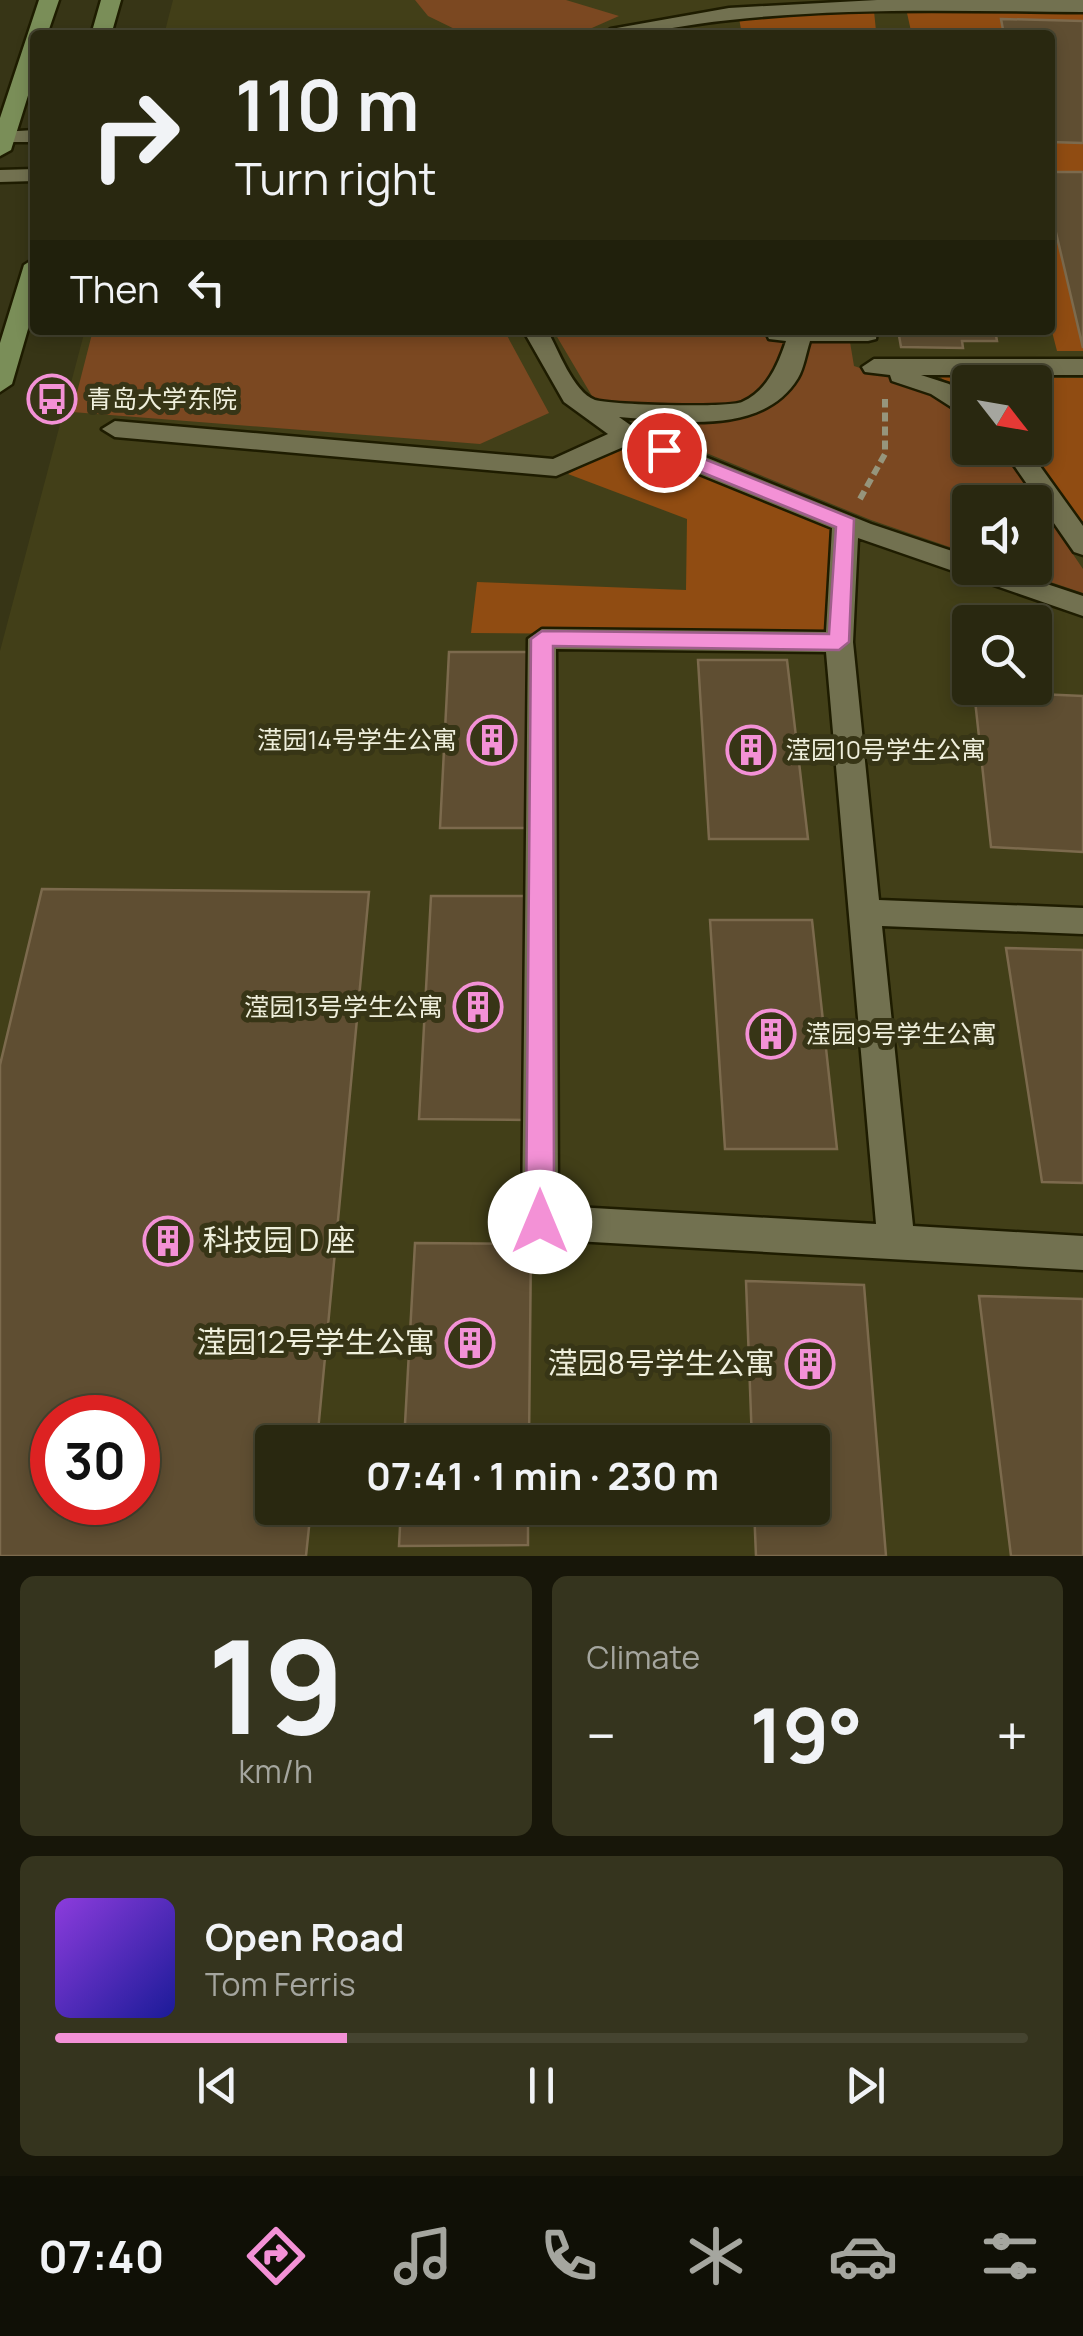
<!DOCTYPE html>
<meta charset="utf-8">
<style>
body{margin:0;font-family:Manrope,"Noto Sans SC",sans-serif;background:#35341e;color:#f1f3f6;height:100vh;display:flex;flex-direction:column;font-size:38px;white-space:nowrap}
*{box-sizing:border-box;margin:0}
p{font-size:32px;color:#a5a69f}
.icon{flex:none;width:55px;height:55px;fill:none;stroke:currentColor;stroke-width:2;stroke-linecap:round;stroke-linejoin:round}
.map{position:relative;height:1556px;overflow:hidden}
.sheet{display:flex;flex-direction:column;gap:20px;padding:20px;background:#171609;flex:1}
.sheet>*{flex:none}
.banner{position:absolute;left:30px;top:30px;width:1025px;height:305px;border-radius:10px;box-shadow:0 5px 15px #0003,0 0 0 2px #454430;background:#292810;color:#f1f3f6;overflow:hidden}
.needle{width:65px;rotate:121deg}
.tools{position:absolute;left:952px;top:365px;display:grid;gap:20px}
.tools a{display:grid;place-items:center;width:100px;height:100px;border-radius:10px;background:#292810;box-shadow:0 5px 15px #0003,0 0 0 2px #454430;font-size:50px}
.speed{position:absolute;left:30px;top:1395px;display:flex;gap:20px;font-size:50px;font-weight:700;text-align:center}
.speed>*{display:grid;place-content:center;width:130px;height:130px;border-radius:50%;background:#292810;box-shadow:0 5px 15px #0003,0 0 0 2px #454430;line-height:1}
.speed .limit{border:15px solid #d22;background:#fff;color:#111}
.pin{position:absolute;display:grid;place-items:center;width:85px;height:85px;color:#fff;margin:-42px;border:5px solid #fff;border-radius:50%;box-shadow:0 2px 10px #0007}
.me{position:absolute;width:110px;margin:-55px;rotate:0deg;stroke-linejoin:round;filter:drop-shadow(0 0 8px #0008)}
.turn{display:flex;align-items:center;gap:35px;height:210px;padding:0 40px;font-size:45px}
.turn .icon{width:130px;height:130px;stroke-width:2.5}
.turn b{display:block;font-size:70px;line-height:85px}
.then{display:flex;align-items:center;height:95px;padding:0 40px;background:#0003;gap:20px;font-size:38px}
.big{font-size:75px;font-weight:700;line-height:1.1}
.sheet .tile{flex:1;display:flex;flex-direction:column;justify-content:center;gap:15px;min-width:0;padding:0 35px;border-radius:15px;background:#35341e}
.sheet .dial{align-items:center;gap:0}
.dial b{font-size:130px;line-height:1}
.song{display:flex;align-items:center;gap:30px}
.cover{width:120px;height:120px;border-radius:15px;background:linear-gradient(135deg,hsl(270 70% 55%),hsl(240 70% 35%))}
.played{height:10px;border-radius:5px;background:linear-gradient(90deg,#f391d6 30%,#454430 30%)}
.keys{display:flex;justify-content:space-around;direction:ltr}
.heat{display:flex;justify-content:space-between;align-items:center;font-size:55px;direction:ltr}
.sheet .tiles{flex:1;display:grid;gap:20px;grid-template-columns:1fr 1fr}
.tile:last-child{grid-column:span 2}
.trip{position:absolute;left:255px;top:1425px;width:575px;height:100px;border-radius:10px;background:#292810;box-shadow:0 5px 15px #0003,0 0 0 2px #454430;font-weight:700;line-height:100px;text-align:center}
.tabs{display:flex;height:160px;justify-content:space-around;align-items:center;background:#101006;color:#a5a69f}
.tabs .icon{width:70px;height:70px}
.tabs .on{color:#f391d6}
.tabs b{font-size:45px;color:#f1f3f6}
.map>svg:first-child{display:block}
</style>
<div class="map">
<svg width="1083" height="1556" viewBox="0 0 1083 1556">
<rect width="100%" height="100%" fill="#373516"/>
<path fill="#423f18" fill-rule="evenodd" d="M173 0H1083V1556H0V651L85 330H1050V35H164ZM970 382H1035V448H970ZM970 502H1035V568H970ZM970 622H1035V688H970ZM52 1418H138V1502H52ZM272 1442H812V1508H272Z"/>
<path fill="#7b4821" d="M415 0H566L619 16 576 35H467L428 16Z
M93 330H504L549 413 480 444 72 412Z
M553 330H848L854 366 931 391 970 420V448H1001L1083 569V593L1009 568H1035V502H970V554L871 520 640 426 592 396Z"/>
<path fill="#904c12" d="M874 11 876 31 862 35H742L739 18Z
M1083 11V351H1057L1050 324V35H926L911 31 907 13Z
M940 377 1083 378V522L1026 448H1035V382H970V400Z
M626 444 834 529 828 636 471 633 477 582 686 590 687 519 568 474Z"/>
<path fill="#5f4e32" stroke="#7c6a4d" stroke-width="2.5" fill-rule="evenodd" d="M1001 19 1083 21V143L1050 142V35H1004Z
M1050 172H1083V348L1050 207Z
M898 330H995L997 341H962L963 348 901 347Z
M449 652H539L538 828H440Z
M698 660H787L808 839H709Z
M974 691 1083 696V852L991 847Z
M42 889 369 892 317 1442H272V1508H311L306 1556H0V1065ZM52 1418H138V1502H52Z
M431 896H532L530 1120 419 1119Z
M710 920H812L837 1149H725Z
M1006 948 1083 950V1183L1042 1182Z
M415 1243 531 1244 529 1442H404Z
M746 1281 864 1285 886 1556H756L754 1508H812V1442H752Z
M979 1296 1083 1299V1556H1011Z
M401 1508H528V1545L399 1546Z"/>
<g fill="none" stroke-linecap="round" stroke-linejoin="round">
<g stroke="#1e1c00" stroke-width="5">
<path id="minor" d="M877 0H1083V12C966 11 847 7 730 20 686 24 646 35 601 35L611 29 729 8Z
M35 130V142H0V132Z
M35 169V181L0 182V170Z
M523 330H547C558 349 573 392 595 400 611 405 727 408 742 402 767 391 778 365 786 341L769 339 765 330H877L876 339 868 341H810C806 353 804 368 798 378 762 437 677 421 619 417L636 429 871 524 970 557V568H999L1083 596V616L858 538 853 642 879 900 1083 908V934L882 926 913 1226 1083 1236V1270L540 1239 527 1234 522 1222 528 639 542 629 826 632 832 528 628 445 556 476 115 437 102 429 115 421 553 459 608 434 564 402ZM556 649 826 652 876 1224 558 1206Z
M874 359H1083V375H921L949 384 970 399V419L931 394 892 381 890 375 865 372 862 367Z
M1002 448H1027L1083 526V555L1074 552Z"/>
</g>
<g stroke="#1e1c00" stroke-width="5">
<path id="major" d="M39 0H59L47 35H35V73L11 150 0 156V118Z
M101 0H121L111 35H91Z
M35 258V305L12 384 0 392V343L24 265Z"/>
</g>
<path stroke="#96957c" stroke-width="6" stroke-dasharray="9 5" stroke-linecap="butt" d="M860 499 885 454V399"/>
<use href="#minor" fill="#727150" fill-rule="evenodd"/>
<use href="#major" fill="#7a8e58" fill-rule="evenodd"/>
</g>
<path fill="#f391d6" stroke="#9e5e8b" stroke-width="2.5" d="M664 443 854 519 849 642 839 650 553 646 554 1222 550 1231 540 1235 530 1231 526 1222 531 639 542 631 829 634 836 527 657 454 654 450Z"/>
<defs>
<g id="bus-ring" transform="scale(2.5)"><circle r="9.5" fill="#373516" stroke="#f391d6" stroke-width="1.5"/><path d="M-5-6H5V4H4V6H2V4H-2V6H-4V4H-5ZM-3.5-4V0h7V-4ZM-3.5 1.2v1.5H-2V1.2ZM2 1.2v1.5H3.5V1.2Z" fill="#f391d6"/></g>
<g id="building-ring" transform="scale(2.5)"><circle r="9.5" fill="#373516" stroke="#f391d6" stroke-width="1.5"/><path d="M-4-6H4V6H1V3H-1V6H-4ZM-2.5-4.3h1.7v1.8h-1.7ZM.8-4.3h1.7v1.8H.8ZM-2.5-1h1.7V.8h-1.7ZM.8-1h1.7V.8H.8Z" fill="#f391d6"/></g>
</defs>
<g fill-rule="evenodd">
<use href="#bus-ring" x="52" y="399"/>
<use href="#building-ring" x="492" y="740"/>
<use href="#building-ring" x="751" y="750"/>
<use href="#building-ring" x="478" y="1007"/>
<use href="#building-ring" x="771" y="1034"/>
<use href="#building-ring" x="168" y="1241"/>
<use href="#building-ring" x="470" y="1343"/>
<use href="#building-ring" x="810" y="1364"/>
</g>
<g text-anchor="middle" stroke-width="10" stroke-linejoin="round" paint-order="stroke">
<g font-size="25" fill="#efefdc" stroke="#373516" text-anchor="start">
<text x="87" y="408">青岛大学东院</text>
<text x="457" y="749" text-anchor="end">滢园14号学生公寓</text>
<text x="786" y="759">滢园10号学生公寓</text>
<text x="443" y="1016" text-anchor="end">滢园13号学生公寓</text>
<text x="806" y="1043">滢园9号学生公寓</text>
</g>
<g font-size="30" fill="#efefdc" stroke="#373516" text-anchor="end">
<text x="203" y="1251" text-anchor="start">科技园 D 座</text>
<text x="435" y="1353">滢园12号学生公寓</text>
<text x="775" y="1374">滢园8号学生公寓</text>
</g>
</g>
</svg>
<div class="tools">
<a><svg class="needle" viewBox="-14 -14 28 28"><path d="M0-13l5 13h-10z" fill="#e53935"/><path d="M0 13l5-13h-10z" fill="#a5a69f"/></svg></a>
<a><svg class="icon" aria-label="sound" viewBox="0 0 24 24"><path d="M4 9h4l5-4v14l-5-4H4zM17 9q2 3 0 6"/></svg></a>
<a><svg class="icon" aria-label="search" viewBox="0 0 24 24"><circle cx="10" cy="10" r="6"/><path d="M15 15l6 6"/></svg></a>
</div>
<div class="speed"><div class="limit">30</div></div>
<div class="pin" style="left:664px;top:450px;background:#d93025"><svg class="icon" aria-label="arrive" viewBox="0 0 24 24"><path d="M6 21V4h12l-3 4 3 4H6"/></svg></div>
<svg class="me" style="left:540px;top:1222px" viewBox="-20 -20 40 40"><circle r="19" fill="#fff"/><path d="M0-13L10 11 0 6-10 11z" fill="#f391d6"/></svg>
<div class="trip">07:41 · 1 min · 230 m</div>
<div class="banner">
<div class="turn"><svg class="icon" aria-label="right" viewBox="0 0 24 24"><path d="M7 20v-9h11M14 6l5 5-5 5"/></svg><div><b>110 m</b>Turn right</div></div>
<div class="then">Then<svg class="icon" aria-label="left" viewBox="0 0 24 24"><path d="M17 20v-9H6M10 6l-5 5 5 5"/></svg></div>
</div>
</div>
<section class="sheet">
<div class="tiles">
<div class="tile dial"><b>19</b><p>km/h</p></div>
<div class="tile"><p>Climate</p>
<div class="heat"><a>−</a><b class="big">19°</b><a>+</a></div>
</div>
<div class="tile">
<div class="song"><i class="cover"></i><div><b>Open Road</b><p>Tom Ferris</p></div></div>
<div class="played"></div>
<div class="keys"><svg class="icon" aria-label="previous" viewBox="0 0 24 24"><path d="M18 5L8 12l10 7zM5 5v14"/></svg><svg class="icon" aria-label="pause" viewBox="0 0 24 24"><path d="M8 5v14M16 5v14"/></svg><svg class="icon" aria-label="next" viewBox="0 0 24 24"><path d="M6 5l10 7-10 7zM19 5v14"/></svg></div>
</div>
</div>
</section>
<nav class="tabs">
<b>07:40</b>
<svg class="icon on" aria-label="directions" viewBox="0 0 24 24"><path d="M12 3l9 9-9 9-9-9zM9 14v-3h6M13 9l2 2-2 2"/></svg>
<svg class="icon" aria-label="music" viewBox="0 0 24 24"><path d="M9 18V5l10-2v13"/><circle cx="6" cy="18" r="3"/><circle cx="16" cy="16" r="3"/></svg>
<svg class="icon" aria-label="phone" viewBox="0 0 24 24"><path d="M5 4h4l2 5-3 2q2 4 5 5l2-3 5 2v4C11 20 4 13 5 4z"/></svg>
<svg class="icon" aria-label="climate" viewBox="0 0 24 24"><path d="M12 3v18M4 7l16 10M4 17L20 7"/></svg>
<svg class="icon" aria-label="car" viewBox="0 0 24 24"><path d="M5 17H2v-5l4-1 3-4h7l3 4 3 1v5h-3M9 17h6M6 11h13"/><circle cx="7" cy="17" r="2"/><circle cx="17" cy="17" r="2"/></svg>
<svg class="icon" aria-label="filters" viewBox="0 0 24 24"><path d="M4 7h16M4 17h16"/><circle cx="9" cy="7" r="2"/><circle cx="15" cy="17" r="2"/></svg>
</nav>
